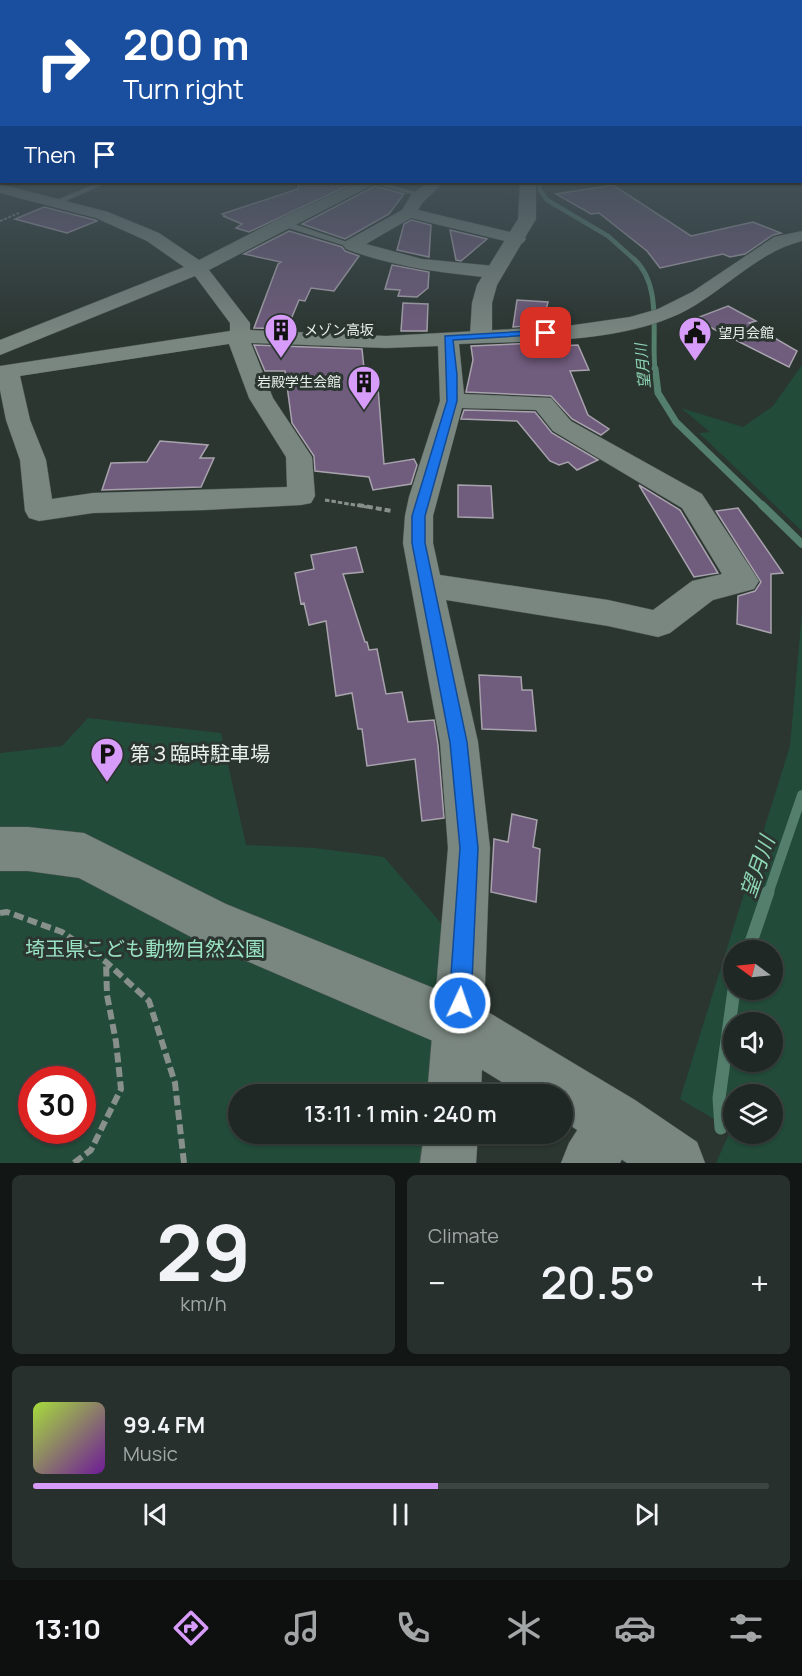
<!DOCTYPE html>
<meta charset="utf-8">
<style>
body{margin:0;font-family:Manrope,"Noto Sans JP",sans-serif;background:#28302d;color:#f1f3f6;height:100vh;display:flex;flex-direction:column;font-size:22px;white-space:nowrap}
*{box-sizing:border-box;margin:0}
p{font-size:20px;color:#a2a6a7}
.icon{flex:none;width:33px;height:33px;fill:none;stroke:currentColor;stroke-width:2;stroke-linecap:round;stroke-linejoin:round}
.map{position:relative;height:1163px;overflow:hidden}
.panel{display:flex;flex-direction:column;gap:12px;padding:12px;background:#121614;flex:1}
.panel>*{flex:none}
.hud{position:absolute;left:0px;top:0px;width:802px;height:183px;box-shadow:0 2px 4px #0004,0 0 0 2px #3d4442;background:#1a4fa0;color:#fff;overflow:hidden}
.needle{width:39px;rotate:285deg}
.tools{position:absolute;left:723px;top:940px;display:grid;gap:12px}
.tools a{display:grid;place-items:center;width:60px;height:60px;border-radius:50%;background:#202825;box-shadow:0 2px 4px #0004,0 0 0 2px #3d4442;font-size:30px}
.speed{position:absolute;left:18px;top:1066px;display:flex;gap:12px;font-size:30px;font-weight:700;text-align:center}
.speed>*{display:grid;place-content:center;width:78px;height:78px;border-radius:50%;background:#202825;box-shadow:0 2px 4px #0004,0 0 0 2px #3d4442;line-height:1}
.speed .limit{border:9px solid #d22;background:#fff;color:#111}
.pin{position:absolute;display:grid;place-items:center;width:51px;height:51px;color:#fff;margin:-26px;border-radius:12px;box-shadow:0 3px 9px #0006}
.me{position:absolute;width:66px;margin:-33px;rotate:3deg;stroke-linejoin:round;filter:drop-shadow(0 0 4px #0008)}
.turn{display:flex;align-items:center;gap:21px;height:126px;padding:0 24px;font-size:27px}
.turn .icon{width:78px;height:78px;stroke-width:2.5}
.turn b{display:block;font-size:42px;line-height:51px}
.then{display:flex;align-items:center;height:57px;padding:0 24px;background:#0003;gap:12px;font-size:22px}
.big{font-size:45px;font-weight:600;line-height:1.1}
.panel .widget{flex:1;display:flex;flex-direction:column;justify-content:center;gap:9px;min-width:0;padding:0 21px;border-radius:9px;background:#28302d}
.panel .dial{align-items:center;gap:0}
.dial b{font-size:78px;line-height:1}
.song{display:flex;align-items:center;gap:18px}
.cover{width:72px;height:72px;border-radius:9px;background:linear-gradient(135deg,hsl(80 70% 55%),hsl(280 70% 35%))}
.played{height:6px;border-radius:3px;background:linear-gradient(90deg,#d79bf9 55%,#3d4442 55%)}
.keys{display:flex;justify-content:space-around;direction:ltr}
.heat{display:flex;justify-content:space-between;align-items:center;font-size:33px;direction:ltr}
.panel .tiles{flex:1;display:grid;gap:12px;grid-template-columns:1fr 1fr}
.widget:last-child{grid-column:span 2}
.trip{position:absolute;left:228px;top:1084px;width:345px;height:60px;border-radius:30px;background:#202825;box-shadow:0 2px 4px #0004,0 0 0 2px #3d4442;font-weight:600;line-height:60px;text-align:center}
.dock{display:flex;height:96px;justify-content:space-around;align-items:center;background:#0d100f;color:#a2a6a7}
.dock .icon{width:42px;height:42px}
.dock .on{color:#d79bf9}
.dock b{font-size:27px;color:#f1f3f6}
.map>svg:first-child{display:block}
</style>
<div class="map">
<svg width="802" height="1163" viewBox="0 0 802 1163">
<rect width="100%" height="100%" fill="#2b3631"/>
<path fill="#224b39" fill-rule="evenodd" d="M802 365V531L699 433 710 432 681 408 743 427 773 406Z
M802 612V1163H716L731 1129 680 1099 790 746ZM734 951H772V990H734ZM734 1023H772V1062H734ZM734 1095H772V1134H734Z
M88 718 221 733 246 845 315 848 384 857 447 930 436 1095H238V1134H434V1163H0V753L62 746ZM32 1080H82V1131H32Z"/>
<g fill="none" stroke-linecap="round" stroke-linejoin="round">
<path stroke="#547f6c" stroke-width="4.5" d="M540 182V190L547 200 608 236 636 261"/>
<path stroke="#547f6c" stroke-width="5" d="M634 259C663 285 651 336 655 370"/>
<path stroke="#547f6c" stroke-width="7" d="M655 369 658 393 676 422 764 507"/>
<path stroke="#547f6c" stroke-width="8" d="M762 505 802 544"/>
<path stroke="#547f6c" stroke-width="10" d="M768 894 802 795"/>
<path stroke="#547f6c" stroke-width="13" d="M748 951 768 892
M721 1128 719 1098 734 990"/>
</g>
<path fill="#705c7d" stroke="#a8a2ad" stroke-width="1.5" d="M299 182H356L249 232 236 228 242 224 223 216H225L222 214 298 189Z
M613 185 691 236 753 222 781 233 773 235 745 254 730 257 723 254 660 268 647 251 599 213 591 214 556 194Z
M375 186 404 194 389 214 345 239 302 224Z
M44 207 95 220 97 221 67 233 15 219Z
M411 220 431 225 429 257 397 250 404 224Z
M450 230 487 239 461 261 456 260Z
M289 231 342 247 345 251 359 256 334 291 311 288 305 301 299 300 287 329 254 328 278 264 281 262 244 254Z
M392 265 429 272 428 288 417 297 398 296 400 290 385 289Z
M517 300 548 302 542 325 513 327Z
M403 303 428 304 427 331H401Z
M728 306 756 321 749 323 797 351 789 367 694 319Z
M537 343 536 347 578 345 589 370 570 371 588 415 609 429 601 435 572 419 551 396 466 392 473 360 471 346Z
M254 345 362 349 366 388H378L384 464 414 459 417 465 411 484 373 490 369 477 315 471 314 456 292 423 285 371H265Z
M464 410 535 412 552 433 598 460 577 470 568 462 559 465 550 461 517 421 461 419Z
M160 441 208 445 200 458H214L201 487 102 490 111 463 147 462Z
M458 485 491 486 493 518 458 517Z
M639 485 680 510 718 573 694 577Z
M738 508 783 573 771 574V633L737 624 738 596 755 591 761 582 716 511Z
M356 547 363 572 343 574 365 642H367L369 650 377 649 386 694 402 692 408 722 434 720 438 745 444 818 422 821 415 759 367 766 362 729H358L352 693 336 696 326 621 309 625 304 603 301 604 295 573 314 569 311 555Z
M479 675 521 677 522 690H532L536 731 482 729Z
M512 814 537 820 533 847 540 849 536 902 491 892 494 839 508 842Z"/>
<g fill="none" stroke-linecap="round" stroke-linejoin="round">
<g stroke="#4b5450" stroke-width="1">
<path id="service" d="M100 182H109L59 204 52 202Z
M370 182H380L425 195 421 197Z
M279 221H285L356 245 349 247 279 225Z"/>
</g>
<g stroke="#4b5450" stroke-width="1">
<path id="minor" d="M360 182H378L209 270 250 323V330L386 336 567 326 630 317 658 309 692 292 774 237 802 231V241C755 252 718 298 672 317 611 343 525 341 459 344L464 394 551 398 571 421 702 494 759 581 754 589 713 600 670 633 658 637 608 626 446 600 478 742 490 848 481 1095H427L448 848 440 742 403 543 405 516 409 497 440 401 438 346 386 348 251 343 273 398 312 457 315 496 311 503 301 505 205 510 93 513 39 521 29 518 25 511 20 460 6 420 0 390V366L230 331V323L195 276 0 355V340L184 267 147 241 96 218 0 193V184L108 212 159 233 199 260 285 216ZM229 344 249 398 286 457 287 487 93 493 52 499 46 460 30 420 20 376ZM462 408 536 410 553 431 682 508 722 574 692 581 653 610 608 600 440 575 433 543V516Z
M429 182H443C435 193 424 198 418 210L523 235 526 239 523 243 517 244 411 218 366 244 422 259 494 266 501 268 503 272 501 276 494 278C443 273 394 267 346 249L343 245 346 241 402 210 411 195Z
M615 1093 634 1101 642 1120 620 1163H561L569 1143 596 1101Z
M424 1134H478L476 1163H420Z"/>
</g>
<g stroke="#4b5450" stroke-width="1">
<path id="tertiary" d="M520 182H536V219L497 285 492 303V335L489 340 481 342 473 340 470 335 472 303 477 285 518 219Z
M0 827H28L84 833 226 904 478 1006 635 1100 697 1142 705 1163H627L562 1120V1095H523L440 1044 193 938 79 878 28 871H0Z"/>
</g>
<path stroke="#87908b" stroke-width="2" stroke-dasharray="3 1.5" stroke-linecap="butt" d="M0 221 19 213"/>
<path stroke="#87908b" stroke-width="3" stroke-dasharray="4.5 2" stroke-linecap="butt" d="M325 500 367 507"/>
<path stroke="#87908b" stroke-width="4" stroke-dasharray="6 3" stroke-linecap="butt" d="M358 505 392 511"/>
<path stroke="#87908b" stroke-width="6" stroke-dasharray="10 4.5" stroke-linecap="butt" d="M0 913 7 912 62 932 106 962 149 1001 175 1083 184 1163
M74 1163 91 1150 121 1089 116 1042 107 995 106 962"/>
<use href="#service" fill="#7a8680" fill-rule="evenodd"/>
<use href="#minor" fill="#7a8680" fill-rule="evenodd"/>
<use href="#tertiary" fill="#7a8680" fill-rule="evenodd"/>
</g>
<linearGradient id="sky" x2="0" y2="1"><stop stop-color="#181e1b"/><stop offset="0.51" stop-color="#44525a"/><stop offset="1" stop-color="#44525a" stop-opacity="0"/></linearGradient>
<rect width="802" height="336" fill="url(#sky)"/>
<path fill="#1a73e8" stroke="#114b97" stroke-width="1.5" d="M546 330 550 333 549 334 453 340 457 375V401L425 516V543L467 742 478 848 471 1003 468 1011 460 1014 453 1011 449 1003 460 848 450 742 412 543V516L447 401 445 336Z"/>
<defs>
<g id="building-pin" transform="scale(1.725)"><path d="M0 17L-7.5 6A9.5 9.5 0 1 1 7.5 6Z" fill="#d79bf9" stroke="#2b3631"/><path d="M-4-6H4V6H1V3H-1V6H-4ZM-2.5-4.3h1.7v1.8h-1.7ZM.8-4.3h1.7v1.8H.8ZM-2.5-1h1.7V.8h-1.7ZM.8-1h1.7V.8H.8Z" fill="#111"/></g>
<g id="civic-pin" transform="scale(1.725)"><path d="M0 17L-7.5 6A9.5 9.5 0 1 1 7.5 6Z" fill="#d79bf9" stroke="#2b3631"/><path d="M-.6-6.5H3V-4.5H.6V-3L4-1V1h2V6H-6V1h2V-1L-.6-3ZM-1.2 2.5V6h2.4V2.5Z" fill="#111"/></g>
<g id="parking-pin" transform="scale(1.725)"><path d="M0 17L-7.5 6A9.5 9.5 0 1 1 7.5 6Z" fill="#d79bf9" stroke="#2b3631"/><path d="M-3.5-5.5H1a3.5 3.5 0 0 1 0 7H-1V5.5H-3.5ZM-1-3.4V-.6H.8a1.4 1.4 0 0 0 0-2.8Z" fill="#111"/></g>
</defs>
<g fill-rule="evenodd">
<use href="#building-pin" x="281" y="330"/>
<use href="#civic-pin" x="695" y="333"/>
<use href="#building-pin" x="364" y="382"/>
<use href="#parking-pin" x="107" y="754"/>
</g>
<g text-anchor="middle" stroke-width="6" stroke-linejoin="round" paint-order="stroke">
<g font-size="14" fill="#e9f0ec" stroke="#2b3631" text-anchor="start">
<text x="304" y="335">メゾン高坂</text>
<text x="718" y="338">望月会館</text>
<text x="341" y="387" text-anchor="end">岩殿学生会館</text>
</g>
<g font-size="15" font-style="italic" fill="#8ed7b5" stroke="#2b3631">
<text transform="translate(643 366) rotate(-95)" y="5">望月川</text>
</g>
<g font-size="20" fill="#e9f0ec" stroke="#2b3631" text-anchor="start">
<text x="130" y="761">第３臨時駐車場</text>
</g>
<g font-size="20" fill="#9ae3c2" stroke="#2b3631">
<text x="145" y="956">埼玉県こども動物自然公園</text>
</g>
<g font-size="21" font-style="italic" fill="#8ed7b5" stroke="#2b3631">
<text transform="translate(758 867) rotate(-71)" y="7">望月川</text>
</g>
</g>
</svg>
<div class="tools">
<a><svg class="needle" viewBox="-14 -14 28 28"><path d="M0-13l5 13h-10z" fill="#e53935"/><path d="M0 13l5-13h-10z" fill="#a2a6a7"/></svg></a>
<a><svg class="icon" aria-label="sound" viewBox="0 0 24 24"><path d="M4 9h4l5-4v14l-5-4H4zM17 9q2 3 0 6"/></svg></a>
<a><svg class="icon" aria-label="layers" viewBox="0 0 24 24"><path d="M12 4l9 5-9 5-9-5zM3 14l9 5 9-5"/></svg></a>
</div>
<div class="speed"><div class="limit">30</div></div>
<div class="pin" style="left:546px;top:333px;background:#d93025"><svg class="icon" aria-label="arrive" viewBox="0 0 24 24"><path d="M6 21V4h12l-3 4 3 4H6"/></svg></div>
<svg class="me" style="left:460px;top:1003px" viewBox="-20 -20 40 40"><circle r="17" fill="#1a73e8" stroke="#fff" stroke-width="3"/><path d="M0-11L8 9 0 5-8 9z" fill="#fff"/></svg>
<div class="trip">13:11 · 1 min · 240 m</div>
<div class="hud">
<div class="turn"><svg class="icon" aria-label="right" viewBox="0 0 24 24"><path d="M7 20v-9h11M14 6l5 5-5 5"/></svg><div><b>200 m</b>Turn right</div></div>
<div class="then">Then<svg class="icon" aria-label="arrive" viewBox="0 0 24 24"><path d="M6 21V4h12l-3 4 3 4H6"/></svg></div>
</div>
</div>
<section class="panel">
<div class="tiles">
<div class="widget dial"><b>29</b><p>km/h</p></div>
<div class="widget"><p>Climate</p>
<div class="heat"><a>−</a><b class="big">20.5°</b><a>+</a></div>
</div>
<div class="widget">
<div class="song"><i class="cover"></i><div><b>99.4 FM</b><p>Music</p></div></div>
<div class="played"></div>
<div class="keys"><svg class="icon" aria-label="previous" viewBox="0 0 24 24"><path d="M18 5L8 12l10 7zM5 5v14"/></svg><svg class="icon" aria-label="pause" viewBox="0 0 24 24"><path d="M8 5v14M16 5v14"/></svg><svg class="icon" aria-label="next" viewBox="0 0 24 24"><path d="M6 5l10 7-10 7zM19 5v14"/></svg></div>
</div>
</div>
</section>
<nav class="dock">
<b>13:10</b>
<svg class="icon on" aria-label="directions" viewBox="0 0 24 24"><path d="M12 3l9 9-9 9-9-9zM9 14v-3h6M13 9l2 2-2 2"/></svg>
<svg class="icon" aria-label="music" viewBox="0 0 24 24"><path d="M9 18V5l10-2v13"/><circle cx="6" cy="18" r="3"/><circle cx="16" cy="16" r="3"/></svg>
<svg class="icon" aria-label="phone" viewBox="0 0 24 24"><path d="M5 4h4l2 5-3 2q2 4 5 5l2-3 5 2v4C11 20 4 13 5 4z"/></svg>
<svg class="icon" aria-label="climate" viewBox="0 0 24 24"><path d="M12 3v18M4 7l16 10M4 17L20 7"/></svg>
<svg class="icon" aria-label="car" viewBox="0 0 24 24"><path d="M5 17H2v-5l4-1 3-4h7l3 4 3 1v5h-3M9 17h6M6 11h13"/><circle cx="7" cy="17" r="2"/><circle cx="17" cy="17" r="2"/></svg>
<svg class="icon" aria-label="filters" viewBox="0 0 24 24"><path d="M4 7h16M4 17h16"/><circle cx="9" cy="7" r="2"/><circle cx="15" cy="17" r="2"/></svg>
</nav>
